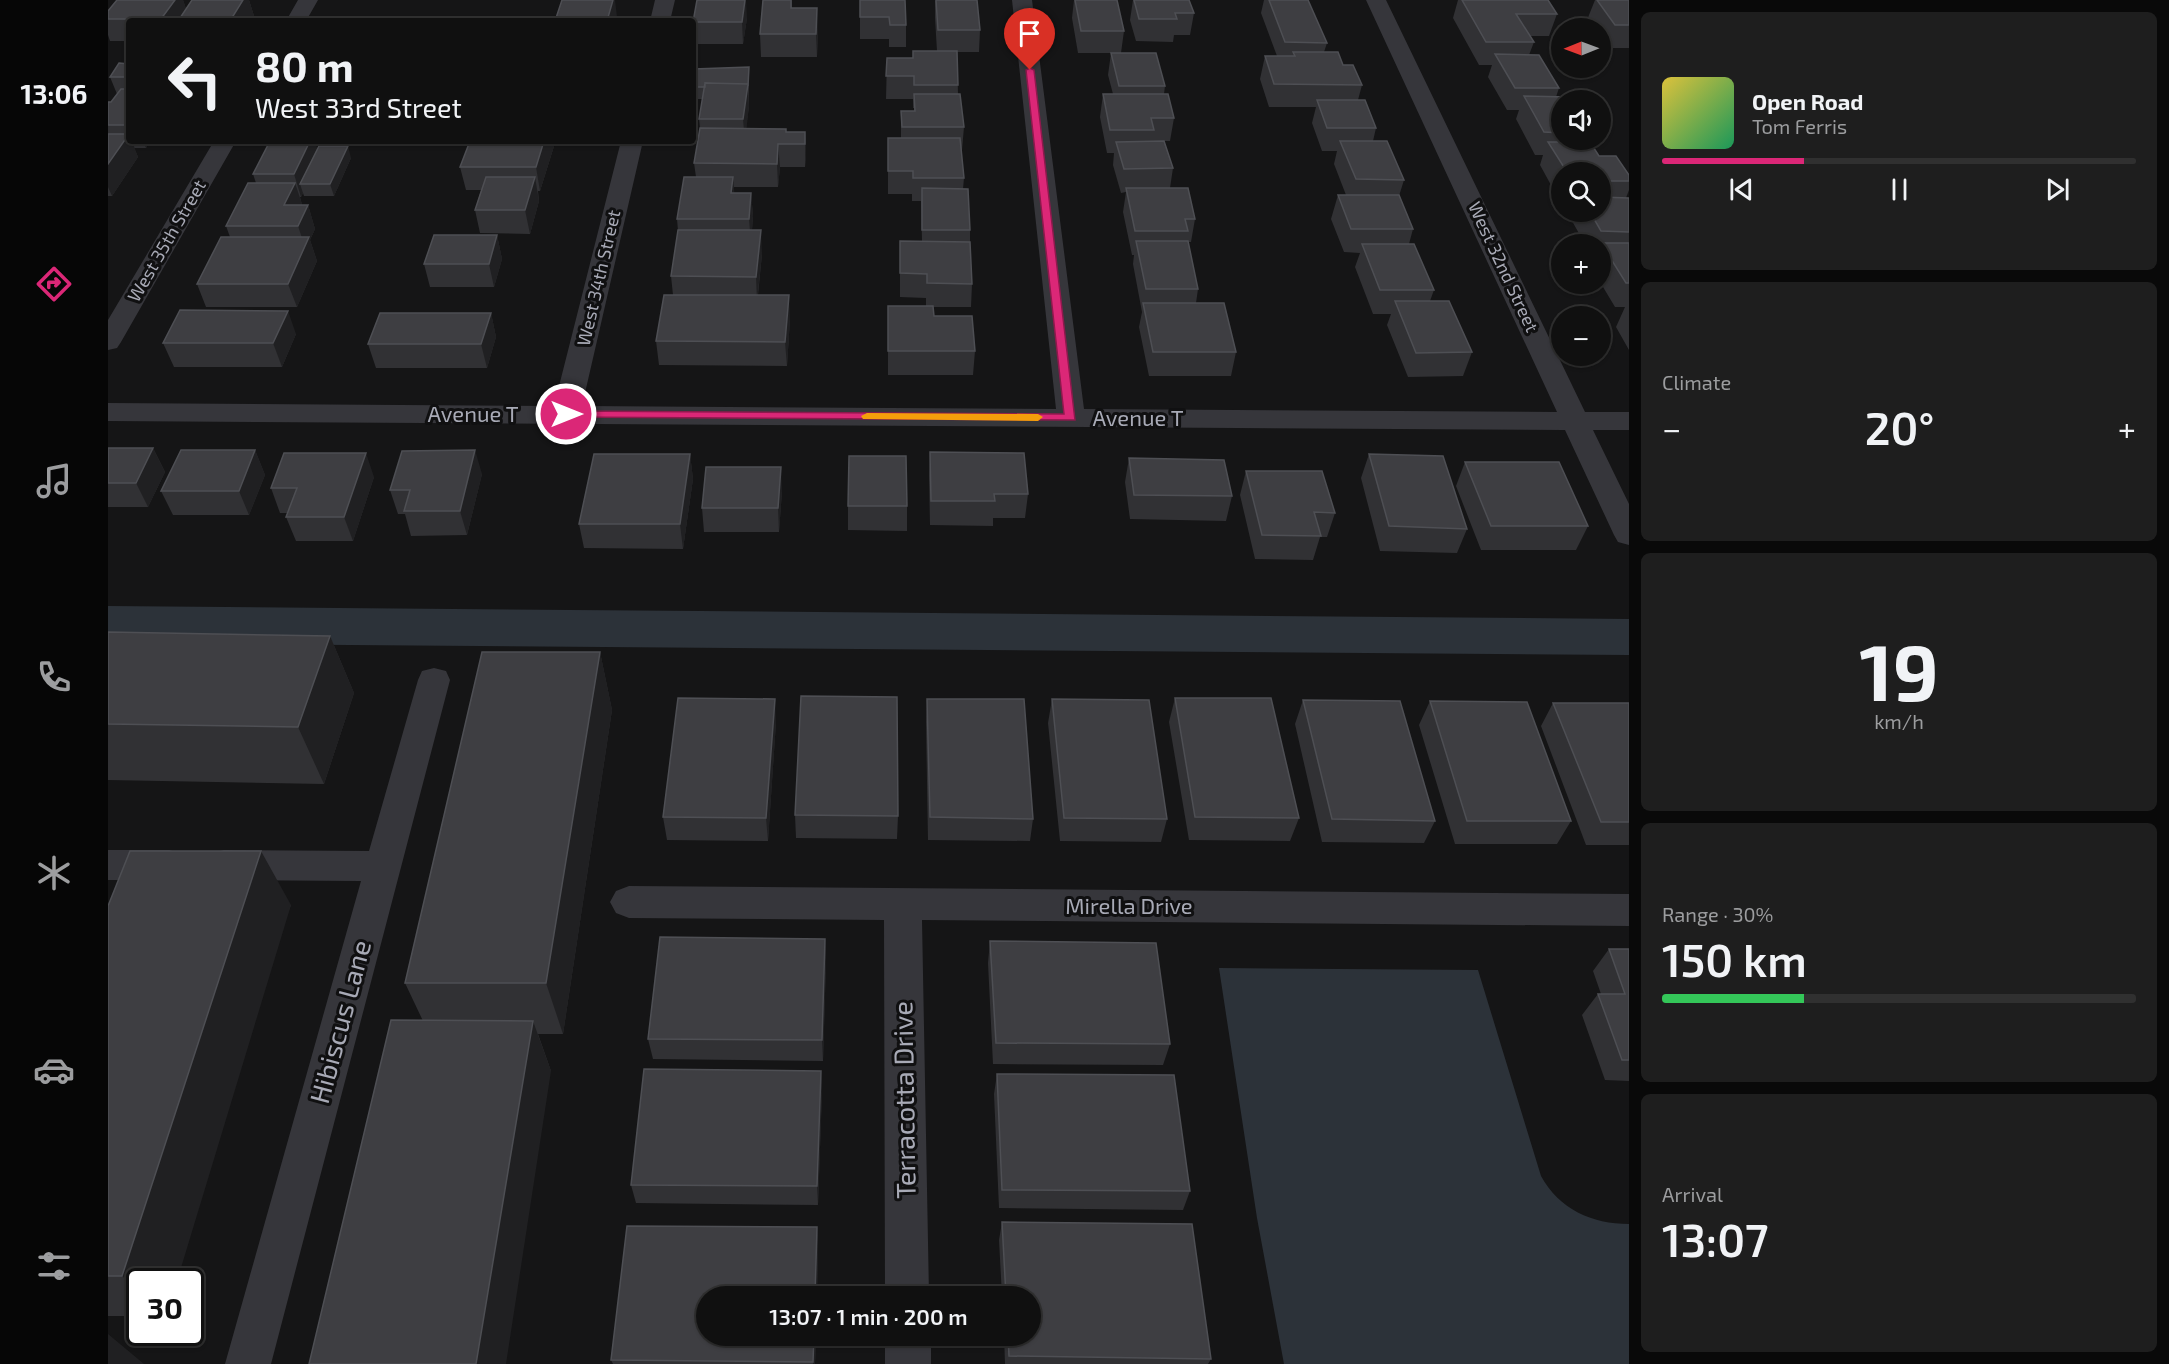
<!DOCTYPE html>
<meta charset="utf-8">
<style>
body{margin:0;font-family:"Exo 2",sans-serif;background:#1e1e1e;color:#f1f3f6;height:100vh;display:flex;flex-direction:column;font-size:22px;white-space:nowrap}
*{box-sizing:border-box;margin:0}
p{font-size:20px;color:#9c9d9f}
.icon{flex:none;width:33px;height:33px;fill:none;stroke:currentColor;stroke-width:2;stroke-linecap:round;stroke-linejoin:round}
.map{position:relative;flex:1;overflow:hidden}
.panel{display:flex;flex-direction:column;gap:12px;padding:12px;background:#090909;width:540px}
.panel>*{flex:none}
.top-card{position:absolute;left:18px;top:18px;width:570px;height:126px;border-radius:6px;box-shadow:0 2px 4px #0004,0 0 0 2px #303030;background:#101010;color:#f1f3f6;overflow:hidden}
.needle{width:39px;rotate:269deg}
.buttons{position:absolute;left:1443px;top:18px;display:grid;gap:12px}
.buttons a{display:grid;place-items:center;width:60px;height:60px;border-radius:50%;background:#101010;box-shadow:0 2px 4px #0004,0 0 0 2px #303030;font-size:30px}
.speed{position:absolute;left:18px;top:1268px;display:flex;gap:12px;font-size:30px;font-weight:700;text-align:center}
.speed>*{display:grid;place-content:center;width:78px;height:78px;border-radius:50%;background:#101010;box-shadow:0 2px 4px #0004,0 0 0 2px #303030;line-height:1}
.speed .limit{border:3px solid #111;border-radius:9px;background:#fff;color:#111}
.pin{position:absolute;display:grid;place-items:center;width:51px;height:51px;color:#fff;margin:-62px -26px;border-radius:50% 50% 50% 0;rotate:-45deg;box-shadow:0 0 6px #0007}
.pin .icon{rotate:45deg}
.me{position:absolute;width:66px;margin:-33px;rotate:90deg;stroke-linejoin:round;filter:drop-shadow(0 0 4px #0008)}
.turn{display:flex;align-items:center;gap:21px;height:126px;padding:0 30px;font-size:27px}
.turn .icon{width:78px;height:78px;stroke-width:2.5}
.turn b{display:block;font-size:42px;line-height:51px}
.big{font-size:45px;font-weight:600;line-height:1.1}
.panel .widget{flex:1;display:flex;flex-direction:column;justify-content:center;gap:9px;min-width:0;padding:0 21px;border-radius:9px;background:#1e1e1e}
.panel .dial{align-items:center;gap:0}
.dial b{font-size:78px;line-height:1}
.song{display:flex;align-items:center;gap:18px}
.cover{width:72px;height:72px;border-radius:9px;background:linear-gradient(135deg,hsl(50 70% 55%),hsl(150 70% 35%))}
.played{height:6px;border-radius:3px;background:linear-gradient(90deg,#db2777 30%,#303030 30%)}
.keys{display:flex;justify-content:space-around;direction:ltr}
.heat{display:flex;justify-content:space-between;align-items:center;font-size:33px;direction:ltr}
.charge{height:9px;border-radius:4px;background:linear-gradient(90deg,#34c759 30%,#303030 0)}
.trip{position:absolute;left:588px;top:1286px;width:345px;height:60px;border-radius:30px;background:#101010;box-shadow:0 2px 4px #0004,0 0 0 2px #303030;font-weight:600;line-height:60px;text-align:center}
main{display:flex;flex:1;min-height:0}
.dock{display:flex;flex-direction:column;width:108px;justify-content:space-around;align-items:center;background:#060606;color:#9c9d9f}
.dock .icon{width:42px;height:42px}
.dock .active{color:#db2777}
.dock b{font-size:27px;color:#f1f3f6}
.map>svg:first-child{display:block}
</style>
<main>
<nav class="dock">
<b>13:06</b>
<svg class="icon active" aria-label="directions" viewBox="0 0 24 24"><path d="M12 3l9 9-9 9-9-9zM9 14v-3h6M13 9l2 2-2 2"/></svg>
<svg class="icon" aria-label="music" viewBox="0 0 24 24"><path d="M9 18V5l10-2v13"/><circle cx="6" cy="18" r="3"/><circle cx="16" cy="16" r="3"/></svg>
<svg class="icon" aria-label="phone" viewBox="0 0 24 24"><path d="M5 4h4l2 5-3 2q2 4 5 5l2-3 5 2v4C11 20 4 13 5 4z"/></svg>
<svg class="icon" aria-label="climate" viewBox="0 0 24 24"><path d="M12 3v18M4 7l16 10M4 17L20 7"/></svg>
<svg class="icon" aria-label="car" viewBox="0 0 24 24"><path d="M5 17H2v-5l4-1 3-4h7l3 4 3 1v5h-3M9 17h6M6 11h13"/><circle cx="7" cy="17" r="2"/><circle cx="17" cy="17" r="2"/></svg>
<svg class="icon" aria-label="filters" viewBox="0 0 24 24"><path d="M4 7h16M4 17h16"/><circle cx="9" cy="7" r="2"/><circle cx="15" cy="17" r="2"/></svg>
</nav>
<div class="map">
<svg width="1521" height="1364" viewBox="0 0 1521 1364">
<rect width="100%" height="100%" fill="#151516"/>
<path fill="#2c3239" d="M0 606 1521 619V655L0 643Z
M1111 968 1370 970 1433 1176C1451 1209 1484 1224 1521 1224V1364H1176L1149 1218Z"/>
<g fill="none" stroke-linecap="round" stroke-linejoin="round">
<path fill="#36363b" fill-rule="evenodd" d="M190 0H210L198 21H178Z
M547 0H567L562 21H542Z
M904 0H924L976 409 1449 412 1258 0H1278L1477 412H1521V430H1485L1521 504V545L1510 542 1506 535 1457 430 0 421V403L446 406 513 141H535L474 406 948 409Z
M106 141H128L13 342 9 348 0 350V320Z
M326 668 338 671 342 680 163 1364H117L253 881 116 880 103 876 98 865 103 854 116 850 261 851 310 680 314 671Z
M0 850H61L74 854 79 865 74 876 61 880H0Z
M521 886 1521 894V926L814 920 821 1296H777L776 920 521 918 508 913 502 902 508 891Z
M777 1335H823V1364H777Z"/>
</g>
<path fill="#313134" d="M9 0H75L78 9 84 0H141L146 16 143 21H21V41H2L0 35V11Z
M655 0H684V8L710 30 709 57H653L652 34Z
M752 0 798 25V47H781V39H752Z
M827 0 872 30 871 52H849L850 94 856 127 854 150H853L856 178 855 189 862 230V242L864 284 863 307H825L826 316 867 351 865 375H780V306H818V298L792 297V241H814L813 201H804V194H780V138H793V111H806V108H805V99H778L779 58H804L829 51 827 18Z
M966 0H1009L1016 31 1013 53 1057 86 1056 94 1066 118 1062 141H1044L1065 168 1062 188 1087 219 1083 242H1080L1090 289 1088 303 1128 352 1123 376H1041L1031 327 1034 312 1025 264 1026 255H1024L1015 212 1018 192 1013 193 1005 165 1006 153H999L992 117 995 94H1005L1000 75 1003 53H970L964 18Z
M1025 0H1081L1086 13 1082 35H1066L1065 42 1028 41 1022 20Z
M1156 0H1200L1219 43 1216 52 1235 65 1254 85 1250 100 1268 128 1265 141 1296 180 1291 196 1305 229 1301 244 1326 290 1322 301 1364 352 1355 376 1300 377 1279 325 1283 314H1265L1247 267 1252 253 1236 252 1223 219 1230 195H1238L1226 164 1229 151H1214L1204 123 1208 107H1161L1152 79 1157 56H1169L1153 13Z
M1350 0H1440L1449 14 1441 36H1422L1426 42 1421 55 1451 88 1448 97 1454 100V140H1480L1479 142 1491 156 1521 175V190L1518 198H1521V350L1508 327 1517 307H1507L1492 282V244H1477L1464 221 1468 212H1492V172H1454V196H1449L1432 165 1435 155H1427L1408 119 1411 110H1399L1380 77 1384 65H1371L1345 18Z
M1487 0H1521V48H1499L1492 39V28H1485L1479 20Z
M639 18 635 44H587L585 22Z
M21 64V141H42L38 148H26L30 157 4 196H0V102H3L9 94 2 77Z
M641 79V106L638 128 678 132H697L698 155 697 167H672L670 187H626V193H643L645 216 644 230 654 254 650 295 682 319 679 366 551 365 548 341 565 295 563 276 570 231 569 219 588 177 586 163 592 129 591 119 595 99H586L585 87Z
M447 143 432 191H430L431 201 422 234 372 233 367 210 373 190H358L352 167Z
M209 149 243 158 226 196H196L195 193 193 197H192L194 205H200L207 229 202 240 209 261 189 307H98L89 284 122 237 118 226 148 183 145 174Z
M389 235 394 259 386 287H322L316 264Z
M383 313 388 337 379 368H268L260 344Z
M188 334 174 367H66L55 343Z
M0 448H45L57 472 40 507H0Z
M147 450 157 475 141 515H65L53 491Z
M822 452 920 494 917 518H885V526L822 525 821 476Z
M582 454 585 479 575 549 476 548 471 524Z
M1261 454 1359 529 1349 553 1272 551 1253 478Z
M1021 458 1124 496 1118 521 1022 519 1017 482Z
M1357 462 1480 526 1468 550H1373L1348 486Z
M1138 471 1227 513 1219 537H1212L1205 560 1147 559 1132 495Z
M374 474 359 535 303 536 297 514H290L282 490Z
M266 477 245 541H188L178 517 180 513H172L163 488Z
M674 491 671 532H596L594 508Z
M740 506H799V531L740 530Z
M0 632 222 636 246 693 216 784 0 780Z
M492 652 504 710 455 1034H430L443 1071 315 1021 297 983Z
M1067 698 1191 818 1182 841 1081 840 1061 722Z
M819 699 925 819 922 841 820 840 818 722Z
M944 699 1059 819 1053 842 952 841 940 723Z
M1195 700 1327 821 1316 843 1214 842 1187 724Z
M1322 701 1463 821 1449 844H1347L1311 725Z
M1445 703H1521V845H1478L1433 726Z
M668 722 660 841 559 840 555 817Z
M687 815 790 816 789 839 688 838Z
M183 905 32 1281V1316H0V906Z
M717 939 718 961 715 1061 545 1059 540 1039Z
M882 941 1062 1044 1055 1065 885 1064 880 963Z
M1501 949H1521V1081L1497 1080 1474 1015 1490 994H1493L1485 971Z
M713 1071 714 1091 710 1205 528 1203 523 1185Z
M889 1074 1082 1191 1075 1210 891 1208 886 1094Z
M894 1222 1103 1359 1100 1364H897L896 1335H922V1296H894L891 1240Z
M519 1226 709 1227 710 1245 709 1296H598V1335H708L707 1364H505L503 1360Z"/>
<path fill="#202022" d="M67 0H75L80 14 75 21H54L53 19Z
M135 0H141L146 16 143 21H122Z
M505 0H507L509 17 508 21H499Z
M637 0H638L639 18 635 44 634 22Z
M709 8 710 30 709 57 708 34Z
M640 84 641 106 637 142 635 119Z
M697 132 698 155 697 167Z
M21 134V141H24L30 157 4 196 0 187V164Z
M35 141H42L38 148Z
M202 141H207L212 158 192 184 195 193 193 197 186 174Z
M436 141H446L447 143 432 191 428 167Z
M670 144 672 167 670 187 669 164Z
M240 146 243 158 226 196 222 184Z
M427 177 431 201 422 234 417 210Z
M625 177 627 200 623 193Z
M187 183 195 207 176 205Z
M643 193 645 216 643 243 641 219Z
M200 205 207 229 202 240 209 261 189 307 180 284 197 247 190 226Z
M653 230 654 254 649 301 648 277Z
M389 235 394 259 386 287 381 264Z
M681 295 682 319 679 366 677 342Z
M180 311 188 334 174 367 165 343Z
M383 313 388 337 379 368 373 344Z
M45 448 57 472 40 507 28 483Z
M147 450 157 475 141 515 131 491Z
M367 450 374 474 359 535 352 511Z
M258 453 266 477 245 541 236 517Z
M582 454 585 479 575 549 572 524Z
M673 467 674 491 671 532 670 508Z
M222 636 246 693 216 784 190 727Z
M492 652 504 710 455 1034 438 983Z
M667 699 668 722 660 841 658 818Z
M153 851 183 905 69 1281H32V1292L14 1276Z
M717 939 718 961 715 1061 714 1040Z
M425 1021 443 1071 398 1364H368Z
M713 1071 714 1091 710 1205 709 1186Z
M709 1227 710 1245 709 1296H707Z
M0 1334 36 1364H0Z
M706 1335H708L707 1364H705Z"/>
<path fill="#3e3e42" stroke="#4e4f54" stroke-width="1.5" d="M9 0H67L53 19H0V11Z
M84 0H135L122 21H70Z
M454 0H505L499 21H447Z
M589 0H637L634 22H585Z
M655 0H683V8H709L708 34H652Z
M752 0H797L798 25H782L781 17H752Z
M828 0H869L872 30H830Z
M967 0H1009L1016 31H973Z
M1026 0H1081L1086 13H1067L1069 19H1031Z
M1161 0H1200L1219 43 1177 42Z
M1354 0H1440L1449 14H1408L1426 42H1378Z
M1489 0H1521V25H1507Z
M805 51H849L850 85H806V76H778L779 58H805Z
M1185 52H1230L1235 65H1245L1254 85 1166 84 1157 56H1187Z
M1003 53H1048L1057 86H1011Z
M1387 54 1431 55 1451 88H1407Z
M11 63 21 64V77H2Z
M641 67 640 86V84L597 83V87H585L586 69Z
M597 83 640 84 635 119H591Z
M13 89H21V125H0V102H3Z
M806 94H852L856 127H794L793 111H807Z
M995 94H1060L1066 118H1043L1046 130H1002Z
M1416 96 1461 97 1463 100H1454V133L1436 132Z
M1209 100H1257L1268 128H1219Z
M592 128 678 129V132H697V144H670L669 164 586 163Z
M0 134H21L0 164Z
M780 138H852L856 178H805V171H780Z
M162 141H202L186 174H145Z
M362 141H436L428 167H352Z
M1056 141 1065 168 1016 169 1008 142Z
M1232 141H1279L1296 180 1248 179Z
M1440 142H1482L1491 156H1508L1521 175V181H1492V172H1459Z
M211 146H240L222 184H192Z
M378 177H427L417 210H367Z
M576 177H625L623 193H643L641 219H569Z
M140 183H187L176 205H200L190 226H118Z
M814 188 860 189 862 230H814Z
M1018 188H1080L1087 219H1077L1080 231H1027Z
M1230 195H1291L1305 229H1243Z
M1492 197 1521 198V232L1493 231 1482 212H1492Z
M570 230H653L648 277 563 276Z
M326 235H389L381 264H316Z
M113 237H201L180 284H89Z
M792 241 862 242 864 284 819 283V274L792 273Z
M1028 241H1080L1090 289H1038Z
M1493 243H1521V283H1518Z
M1254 244H1306L1326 290H1272Z
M556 295H681L677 342 548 341Z
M1287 301H1341L1364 352 1308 353Z
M1035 303H1116L1128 352H1045Z
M780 306H825L826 316H864L867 351H780Z
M72 310 180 311 165 343H55Z
M272 313H383L373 344H260Z
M0 448H45L28 483H0Z
M73 450H147L131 491H53Z
M367 450 352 511H296L302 490H282L294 451Z
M822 452 916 453 920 494H886L887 501H823Z
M176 453H258L236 517H178L189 488H163Z
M486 454H582L572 524H471Z
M1261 454 1335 456 1359 529 1281 526Z
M741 456H798L799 506H740Z
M1021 458 1116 460 1124 496 1026 495Z
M1357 462H1451L1480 526H1383Z
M598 467H673L670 508H594Z
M1138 471H1214L1227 513 1206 512 1213 536 1154 535Z
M0 632 222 636 190 727 0 724Z
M374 652H492L438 983H297Z
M693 696 789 697 790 816 687 815Z
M570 698 667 699 658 818 555 817Z
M1067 698H1163L1191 818 1087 817Z
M819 699H916L925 819 822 817Z
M944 699 1041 700 1059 819 956 818Z
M1195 700 1292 701 1327 821 1224 819Z
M1322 701 1419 702 1463 821H1359Z
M1445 703H1521V822H1493Z
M22 851H153L14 1276H0V906Z
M552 937 717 939 714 1040 540 1039Z
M882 941 1048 943 1062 1044 888 1043Z
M1501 949H1521V1060H1514L1490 994H1517Z
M283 1020 425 1021 368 1364H201Z
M536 1069 713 1071 709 1186 523 1185Z
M889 1074 1066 1075 1082 1191 894 1190Z
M894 1222 1084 1224 1103 1359 901 1356 900 1335H922V1296H898Z
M519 1226 709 1227 707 1296H598V1335H706L705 1362 503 1360Z"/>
<path fill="#db2777" stroke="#8e194d" stroke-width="1.5" d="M922 68 926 70 967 420 454 417 452 414 458 411 956 414 918 70Z"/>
<path fill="#f59e0b" d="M759 413 930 414 935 417 930 421 755 419 753 416Z"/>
<g text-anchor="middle" stroke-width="6" stroke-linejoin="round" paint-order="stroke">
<g font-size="18" fill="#a8aab6" stroke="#101011">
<text transform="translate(59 241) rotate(-60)" y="6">West 35th Street</text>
<text transform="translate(1395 267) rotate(65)" y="6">West 32nd Street</text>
<text transform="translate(491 278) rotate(-77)" y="6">West 34th Street</text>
</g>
<g font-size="22" fill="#a8aab6" stroke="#101011">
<text x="365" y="422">Avenue T</text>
<text x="1030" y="426">Avenue T</text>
<text x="1021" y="914">Mirella Drive</text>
</g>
<g font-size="27" fill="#a8aab6" stroke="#101011">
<text transform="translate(233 1022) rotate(-75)" y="9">Hibiscus Lane</text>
<text transform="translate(797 1100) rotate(-91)" y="9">Terracotta Drive</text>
</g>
</g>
</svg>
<div class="buttons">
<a><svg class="needle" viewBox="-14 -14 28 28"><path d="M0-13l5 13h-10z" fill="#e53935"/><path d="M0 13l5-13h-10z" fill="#9c9d9f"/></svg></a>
<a><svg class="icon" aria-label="sound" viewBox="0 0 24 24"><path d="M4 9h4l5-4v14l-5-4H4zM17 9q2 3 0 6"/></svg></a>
<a><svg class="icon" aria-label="search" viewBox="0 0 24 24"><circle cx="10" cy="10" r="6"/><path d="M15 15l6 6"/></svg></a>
<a>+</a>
<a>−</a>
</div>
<div class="speed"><div class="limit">30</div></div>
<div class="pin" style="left:922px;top:70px;background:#d93025"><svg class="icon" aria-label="arrive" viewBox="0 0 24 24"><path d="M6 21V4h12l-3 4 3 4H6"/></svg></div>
<svg class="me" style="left:458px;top:414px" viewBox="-20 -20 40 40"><circle r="17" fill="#db2777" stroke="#fff" stroke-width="3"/><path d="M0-11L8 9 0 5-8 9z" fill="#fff"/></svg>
<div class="trip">13:07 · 1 min · 200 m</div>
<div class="top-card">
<div class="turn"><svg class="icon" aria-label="left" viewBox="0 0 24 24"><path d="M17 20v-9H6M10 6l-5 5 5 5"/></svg><div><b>80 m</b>West 33rd Street</div></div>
</div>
</div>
<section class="panel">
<div class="widget">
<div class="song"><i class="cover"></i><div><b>Open Road</b><p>Tom Ferris</p></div></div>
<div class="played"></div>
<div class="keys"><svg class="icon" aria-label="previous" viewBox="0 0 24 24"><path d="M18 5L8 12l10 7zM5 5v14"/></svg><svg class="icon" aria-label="pause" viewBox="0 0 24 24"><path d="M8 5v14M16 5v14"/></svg><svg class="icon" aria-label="next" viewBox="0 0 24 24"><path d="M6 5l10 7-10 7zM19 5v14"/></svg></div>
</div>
<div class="widget"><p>Climate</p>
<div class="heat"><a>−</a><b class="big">20°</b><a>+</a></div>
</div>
<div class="widget dial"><b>19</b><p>km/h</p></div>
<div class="widget"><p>Range · 30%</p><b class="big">150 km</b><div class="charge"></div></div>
<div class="widget"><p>Arrival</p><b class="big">13:07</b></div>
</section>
</main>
